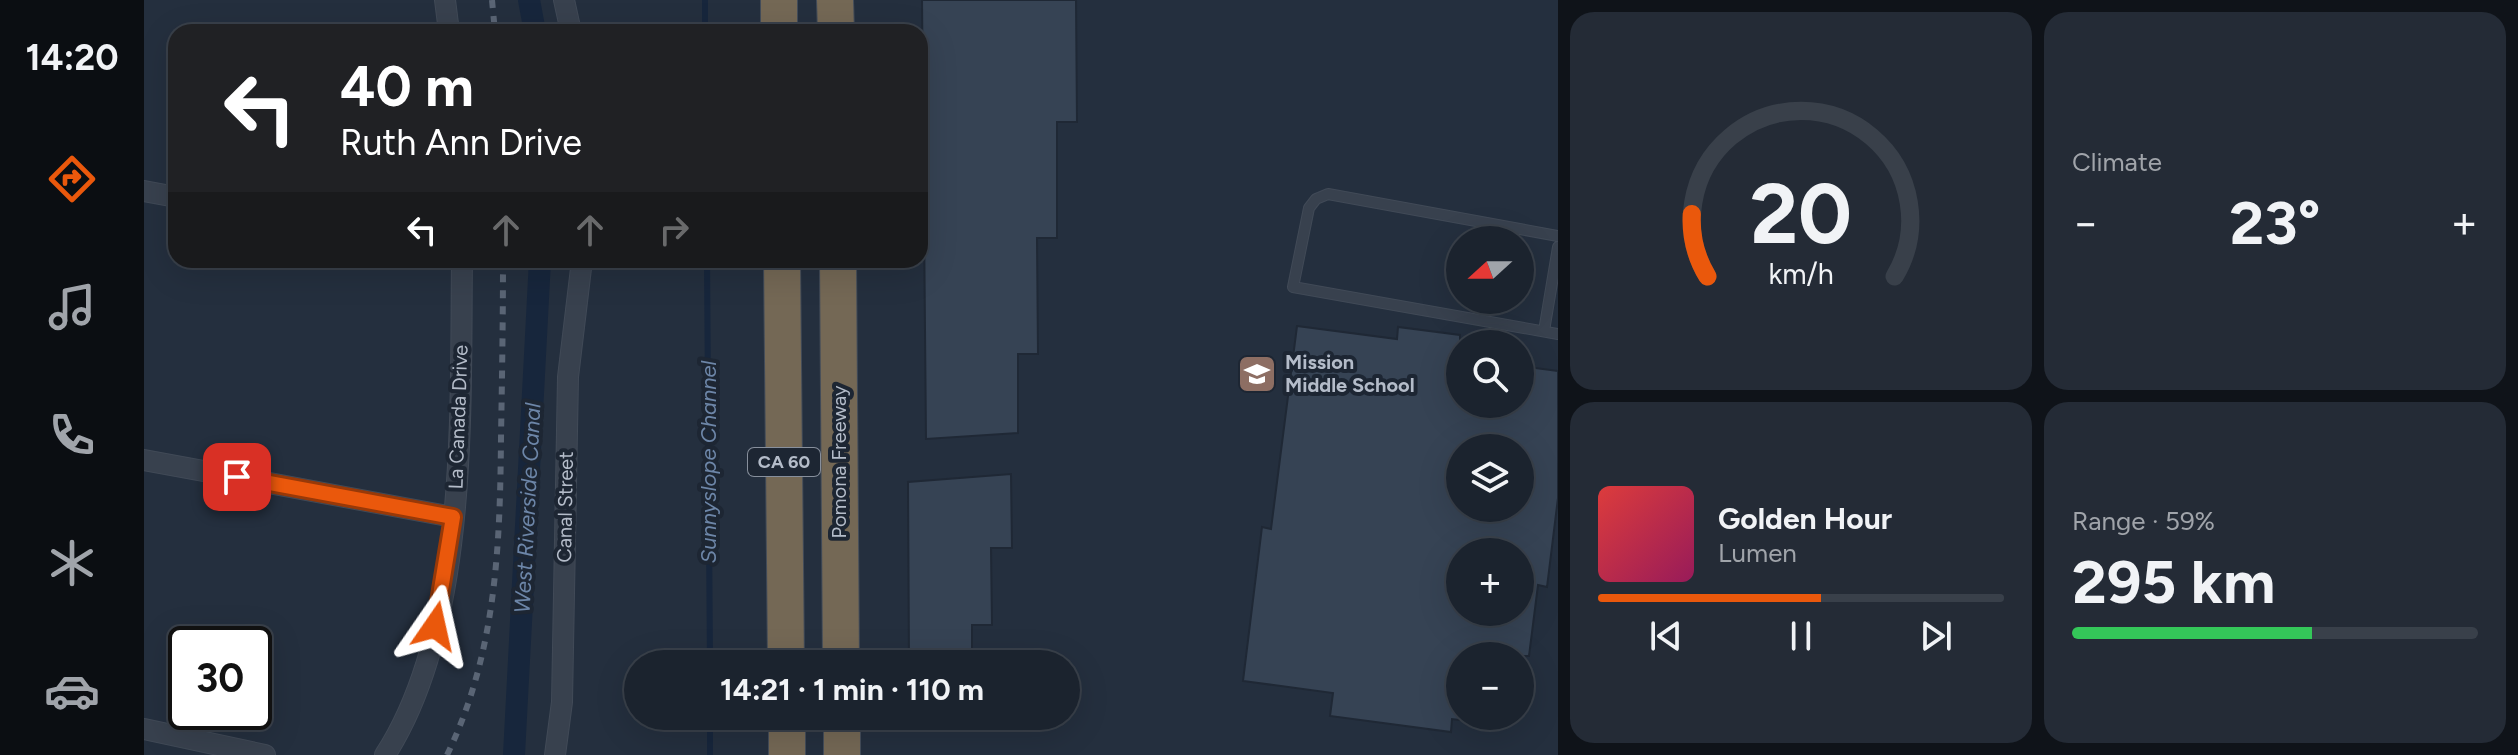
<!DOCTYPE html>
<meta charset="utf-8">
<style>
body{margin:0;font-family:Figtree,sans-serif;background:#242b36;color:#f1f3f6;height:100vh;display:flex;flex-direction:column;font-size:30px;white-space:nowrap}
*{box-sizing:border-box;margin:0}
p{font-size:26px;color:#a0a4aa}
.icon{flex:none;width:44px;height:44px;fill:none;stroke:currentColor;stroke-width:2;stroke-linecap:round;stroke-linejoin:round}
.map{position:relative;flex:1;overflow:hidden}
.side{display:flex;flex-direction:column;gap:12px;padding:12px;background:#0f1319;width:960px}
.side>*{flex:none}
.top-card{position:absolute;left:24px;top:24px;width:760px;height:244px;border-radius:24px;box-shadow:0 8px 32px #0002,0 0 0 2px #39404a;background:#202124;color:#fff;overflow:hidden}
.needle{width:52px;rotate:249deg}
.controls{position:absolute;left:1302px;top:226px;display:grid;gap:16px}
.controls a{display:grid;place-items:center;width:88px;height:88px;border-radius:50%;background:#1b232e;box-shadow:0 8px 32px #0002,0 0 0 2px #39404a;font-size:40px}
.speed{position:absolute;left:24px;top:626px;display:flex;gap:16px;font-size:40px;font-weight:700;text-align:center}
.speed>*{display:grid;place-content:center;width:104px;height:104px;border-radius:50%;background:#1b232e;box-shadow:0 8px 32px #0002,0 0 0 2px #39404a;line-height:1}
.speed .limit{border:4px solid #111;border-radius:12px;background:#fff;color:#111}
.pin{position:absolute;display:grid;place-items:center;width:68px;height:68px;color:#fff;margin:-34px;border-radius:16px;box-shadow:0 4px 12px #0006}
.me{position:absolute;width:88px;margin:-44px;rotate:11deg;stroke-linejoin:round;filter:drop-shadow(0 0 6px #0008)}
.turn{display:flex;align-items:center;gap:28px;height:168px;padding:0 40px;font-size:36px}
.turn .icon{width:104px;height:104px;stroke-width:2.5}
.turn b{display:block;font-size:56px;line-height:68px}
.lanes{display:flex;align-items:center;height:76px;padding:0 40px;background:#0003;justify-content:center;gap:40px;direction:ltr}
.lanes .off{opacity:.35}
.big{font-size:60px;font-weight:700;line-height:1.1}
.side .card{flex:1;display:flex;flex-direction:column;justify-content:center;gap:12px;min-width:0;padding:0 28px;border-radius:24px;background:#242b36}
.side .dial{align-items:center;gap:0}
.dial svg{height:208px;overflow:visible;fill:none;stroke:#39404a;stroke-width:7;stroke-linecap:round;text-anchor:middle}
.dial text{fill:#f1f3f6;stroke:none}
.song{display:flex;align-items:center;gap:24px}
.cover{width:96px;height:96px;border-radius:12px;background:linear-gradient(135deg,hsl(0 70% 55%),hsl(330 70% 35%))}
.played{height:8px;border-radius:4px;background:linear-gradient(90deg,#ea580c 55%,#39404a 55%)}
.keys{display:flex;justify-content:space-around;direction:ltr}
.heat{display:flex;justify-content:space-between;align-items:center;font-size:44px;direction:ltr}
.charge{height:12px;border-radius:6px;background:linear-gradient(90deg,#34c759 59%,#39404a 0)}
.side .tiles{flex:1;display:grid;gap:12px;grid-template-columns:repeat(2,1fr)}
.trip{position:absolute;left:480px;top:650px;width:456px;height:80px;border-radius:40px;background:#1b232e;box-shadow:0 8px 32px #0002,0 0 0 2px #39404a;font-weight:700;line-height:80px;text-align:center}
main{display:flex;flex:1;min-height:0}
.tab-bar{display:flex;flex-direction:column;width:144px;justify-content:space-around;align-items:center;background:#0b0e12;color:#a0a4aa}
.tab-bar .icon{width:56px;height:56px}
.tab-bar .current{color:#ea580c}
.tab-bar b{font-size:36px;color:#f1f3f6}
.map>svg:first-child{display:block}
</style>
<main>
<nav class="tab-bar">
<b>14:20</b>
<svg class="icon current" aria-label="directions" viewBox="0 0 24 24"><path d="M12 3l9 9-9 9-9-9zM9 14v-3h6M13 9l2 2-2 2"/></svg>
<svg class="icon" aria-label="music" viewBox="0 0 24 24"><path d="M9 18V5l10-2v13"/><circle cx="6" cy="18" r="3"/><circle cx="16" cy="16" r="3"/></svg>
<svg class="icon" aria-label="phone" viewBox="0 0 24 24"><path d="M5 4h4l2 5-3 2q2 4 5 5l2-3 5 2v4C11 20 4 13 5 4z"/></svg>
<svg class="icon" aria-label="climate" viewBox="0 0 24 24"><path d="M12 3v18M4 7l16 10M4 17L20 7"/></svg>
<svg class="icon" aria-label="car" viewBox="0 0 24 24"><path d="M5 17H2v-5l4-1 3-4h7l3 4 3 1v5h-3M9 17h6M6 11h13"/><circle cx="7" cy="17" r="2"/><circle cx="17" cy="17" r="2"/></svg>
</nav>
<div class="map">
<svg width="1414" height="755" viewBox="0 0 1414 755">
<rect width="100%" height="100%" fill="#242f3e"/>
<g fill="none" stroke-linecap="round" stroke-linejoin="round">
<path stroke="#17263c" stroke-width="6" d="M561 0V32
M563 260 566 664
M566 716V755"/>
<path stroke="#17263c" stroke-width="22" d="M385 0 391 32
M370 755 396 260"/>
</g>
<path fill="#364354" stroke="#1f2835" stroke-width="2" fill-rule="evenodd" d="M778 0H932L933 122H913V238H893L894 354H874V433L782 439Z
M1153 326 1253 339 1254 327 1316 335V404H1376V366L1414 371V498L1403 587 1394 585 1385 656H1316V720L1308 719 1307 732 1186 716 1189 693 1099 681 1118 527 1127 529ZM1316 448H1376V508H1316ZM1316 552H1376V612H1316Z
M867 474 868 548H847L848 625H828V664H765L764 482Z"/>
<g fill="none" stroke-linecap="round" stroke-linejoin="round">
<g stroke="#414a57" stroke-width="12">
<path id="lane" d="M1414 236 1184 194 1172 199 1165 208 1149 287 1414 334
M1400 331 1414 247"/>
</g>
<g stroke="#414a57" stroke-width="22">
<path id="street" d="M301 0 305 32
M420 0 427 32
M0 191 32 197
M0 460 309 517
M0 729 121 755
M241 755C325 625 316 411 318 260
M411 755 418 702 424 377 438 260"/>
</g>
<g stroke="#434c59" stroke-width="38">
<path id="highway" d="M635 0V32
M691 0 692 32
M638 260 642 664
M694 260 697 664
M643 716V755
M698 716V755"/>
</g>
<use href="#lane" stroke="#38414e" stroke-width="10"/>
<use href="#street" stroke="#38414e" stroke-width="20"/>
<use href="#highway" stroke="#746855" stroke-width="36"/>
<path stroke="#5a6575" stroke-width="6" stroke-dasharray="8 8" stroke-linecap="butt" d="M348 0 351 32
M303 755C352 654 356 548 357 438 358 379 359 319 359 260"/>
</g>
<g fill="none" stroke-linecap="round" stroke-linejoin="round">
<g stroke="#983908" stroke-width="20">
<path id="route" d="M93 477 309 517 291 626"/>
</g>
<use href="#route" stroke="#ea580c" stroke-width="14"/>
</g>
<defs>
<g id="school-square" transform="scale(2)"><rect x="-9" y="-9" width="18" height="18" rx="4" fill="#8d6e63" stroke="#1d2633"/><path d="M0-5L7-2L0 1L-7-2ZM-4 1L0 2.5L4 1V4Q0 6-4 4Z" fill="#fff"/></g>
</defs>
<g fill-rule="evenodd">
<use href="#school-square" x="1113" y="374"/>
</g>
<g text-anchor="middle" stroke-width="8" stroke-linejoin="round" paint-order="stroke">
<rect fill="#1d2633" stroke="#878f9c" stroke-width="2" x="604" y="448" width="72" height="28" rx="6"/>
<g font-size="18" font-weight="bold" fill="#b4bcc9">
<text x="640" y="468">CA 60</text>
</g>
<g font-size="20" font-weight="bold" fill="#b4bcc9" stroke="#1d2633" text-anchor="start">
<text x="1141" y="369">Mission<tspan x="1141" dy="23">Middle School</tspan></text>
</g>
<g font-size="20" fill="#b4bcc9" stroke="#1d2633">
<text transform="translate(314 417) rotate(-88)" y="7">La Canada Drive</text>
<text transform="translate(695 462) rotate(-90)" y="7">Pomona Freeway</text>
<text transform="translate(421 507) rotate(-89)" y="7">Canal Street</text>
</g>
<g font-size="22" font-style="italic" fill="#6d86a8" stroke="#1d2633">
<text transform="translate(564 462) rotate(-90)" y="8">Sunnyslope Channel</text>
<text transform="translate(383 508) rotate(-87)" y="8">West Riverside Canal</text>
</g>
</g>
</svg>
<div class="controls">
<a><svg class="needle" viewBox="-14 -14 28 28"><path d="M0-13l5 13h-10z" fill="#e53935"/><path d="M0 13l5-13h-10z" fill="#a0a4aa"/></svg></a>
<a><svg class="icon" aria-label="search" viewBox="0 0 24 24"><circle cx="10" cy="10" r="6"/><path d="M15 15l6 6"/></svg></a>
<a><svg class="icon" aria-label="layers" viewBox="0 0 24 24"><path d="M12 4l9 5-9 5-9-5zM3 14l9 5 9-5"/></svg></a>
<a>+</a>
<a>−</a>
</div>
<div class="speed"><div class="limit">30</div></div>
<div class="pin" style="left:93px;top:477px;background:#d93025"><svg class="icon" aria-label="arrive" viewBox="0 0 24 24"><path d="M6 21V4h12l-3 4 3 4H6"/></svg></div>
<svg class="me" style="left:291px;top:626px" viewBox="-20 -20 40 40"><path d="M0-17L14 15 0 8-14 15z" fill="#ea580c" stroke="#fff" stroke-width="4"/></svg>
<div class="trip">14:21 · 1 min · 110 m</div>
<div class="top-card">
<div class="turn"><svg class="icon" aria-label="left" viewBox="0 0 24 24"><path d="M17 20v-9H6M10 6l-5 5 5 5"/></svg><div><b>40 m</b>Ruth Ann Drive</div></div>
<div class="lanes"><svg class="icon" aria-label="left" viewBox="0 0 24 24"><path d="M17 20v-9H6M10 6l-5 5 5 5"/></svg><svg class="icon off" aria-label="ahead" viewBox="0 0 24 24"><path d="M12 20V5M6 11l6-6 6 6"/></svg><svg class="icon off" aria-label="ahead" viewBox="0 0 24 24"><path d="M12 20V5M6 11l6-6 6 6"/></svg><svg class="icon off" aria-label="right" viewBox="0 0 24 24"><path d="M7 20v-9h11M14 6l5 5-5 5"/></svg></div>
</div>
</div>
<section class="side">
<div class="tiles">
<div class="card dial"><svg viewBox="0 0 100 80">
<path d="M14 69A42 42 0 1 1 86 69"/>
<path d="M14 69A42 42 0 0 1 8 45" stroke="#ea580c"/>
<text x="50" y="56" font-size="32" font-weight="700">20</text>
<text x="50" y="72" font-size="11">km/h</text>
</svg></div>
<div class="card"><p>Climate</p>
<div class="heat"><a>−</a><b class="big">23°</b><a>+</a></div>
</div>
<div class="card">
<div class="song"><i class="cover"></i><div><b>Golden Hour</b><p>Lumen</p></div></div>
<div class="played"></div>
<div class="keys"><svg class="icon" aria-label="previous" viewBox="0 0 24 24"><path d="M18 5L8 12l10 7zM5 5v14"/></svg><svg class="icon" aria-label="pause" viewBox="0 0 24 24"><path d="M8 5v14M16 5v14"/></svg><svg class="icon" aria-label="next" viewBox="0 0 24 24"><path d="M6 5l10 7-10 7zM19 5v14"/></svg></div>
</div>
<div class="card"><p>Range · 59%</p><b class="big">295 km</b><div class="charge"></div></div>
</div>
</section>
</main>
